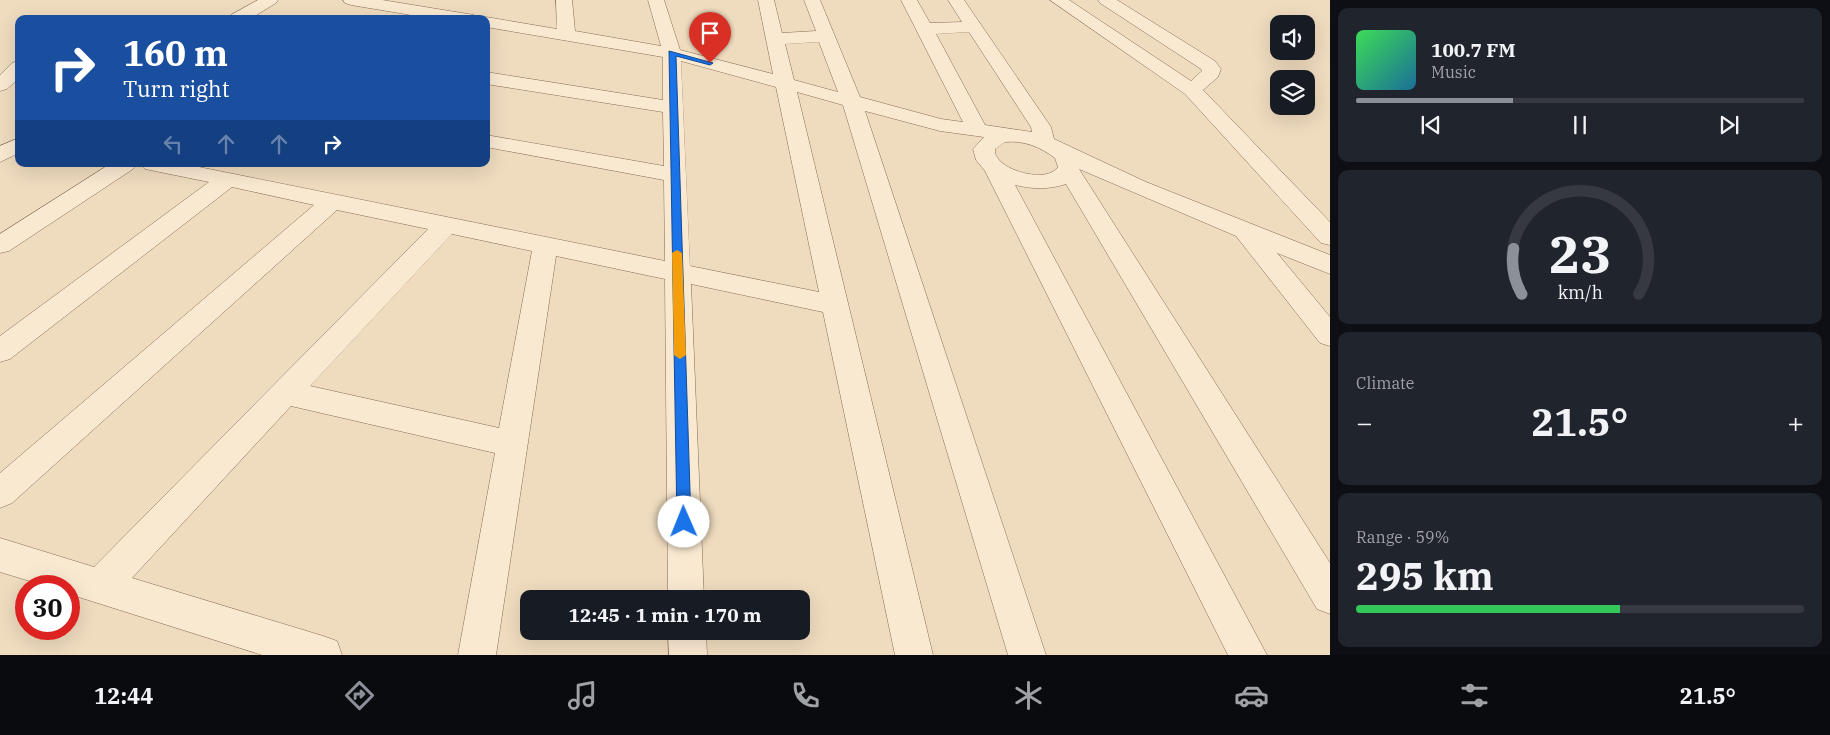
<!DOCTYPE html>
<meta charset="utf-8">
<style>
body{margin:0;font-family:"IBM Plex Serif",serif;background:#20242c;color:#f1f3f6;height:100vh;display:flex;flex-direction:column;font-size:19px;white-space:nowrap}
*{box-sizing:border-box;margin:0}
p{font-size:16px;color:#9ea1a6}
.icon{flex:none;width:28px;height:28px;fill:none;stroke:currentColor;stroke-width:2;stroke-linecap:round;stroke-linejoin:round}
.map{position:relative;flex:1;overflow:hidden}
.panel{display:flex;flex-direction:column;gap:8px;padding:8px;background:#0d0f14;width:500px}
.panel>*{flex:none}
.guide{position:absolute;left:15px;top:15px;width:475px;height:152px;border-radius:10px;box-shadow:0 5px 20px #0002;background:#1a4fa0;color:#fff;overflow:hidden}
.controls{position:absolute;left:1270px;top:15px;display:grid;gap:10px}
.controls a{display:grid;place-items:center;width:45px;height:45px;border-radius:10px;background:#171b24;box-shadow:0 5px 20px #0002;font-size:25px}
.speed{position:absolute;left:15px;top:575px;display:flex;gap:10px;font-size:25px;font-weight:700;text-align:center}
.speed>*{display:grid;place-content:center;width:65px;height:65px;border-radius:50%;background:#171b24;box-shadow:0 5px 20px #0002;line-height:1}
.speed .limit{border:8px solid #d22;background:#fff;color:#111}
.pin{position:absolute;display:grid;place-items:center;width:42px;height:42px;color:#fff;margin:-51px -21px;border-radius:50% 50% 50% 0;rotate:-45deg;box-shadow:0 0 5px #0007}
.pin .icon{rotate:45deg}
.me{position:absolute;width:55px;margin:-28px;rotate:359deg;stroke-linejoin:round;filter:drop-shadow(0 0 4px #0008)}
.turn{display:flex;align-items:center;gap:18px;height:105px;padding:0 25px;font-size:22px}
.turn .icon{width:65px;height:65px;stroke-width:2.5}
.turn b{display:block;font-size:35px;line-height:42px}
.lanes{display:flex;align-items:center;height:48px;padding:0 25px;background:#0003;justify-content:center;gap:25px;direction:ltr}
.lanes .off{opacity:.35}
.big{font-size:38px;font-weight:700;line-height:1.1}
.panel .card{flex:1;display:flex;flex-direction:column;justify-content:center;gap:8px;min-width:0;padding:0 18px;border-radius:10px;background:#20242c}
.panel .dial{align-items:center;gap:0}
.dial svg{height:130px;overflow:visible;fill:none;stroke:#363941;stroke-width:7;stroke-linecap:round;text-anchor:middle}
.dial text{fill:#f1f3f6;stroke:none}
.song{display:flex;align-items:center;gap:15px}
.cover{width:60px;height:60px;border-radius:8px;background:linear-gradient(135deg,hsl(130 70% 55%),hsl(200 70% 35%))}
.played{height:5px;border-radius:2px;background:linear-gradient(90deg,#8c9099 35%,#363941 35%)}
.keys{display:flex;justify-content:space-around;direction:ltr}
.heat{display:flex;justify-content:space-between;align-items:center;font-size:28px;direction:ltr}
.charge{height:8px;border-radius:4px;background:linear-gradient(90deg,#34c759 59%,#363941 0)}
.trip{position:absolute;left:520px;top:590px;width:290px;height:50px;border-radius:10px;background:#171b24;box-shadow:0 5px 20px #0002;font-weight:700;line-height:50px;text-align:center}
.tabs{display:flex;height:80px;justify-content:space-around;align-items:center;background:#090b0e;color:#9ea1a6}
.tabs .icon{width:35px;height:35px}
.tabs .current{color:#8c9099}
.tabs b{font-size:22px;color:#f1f3f6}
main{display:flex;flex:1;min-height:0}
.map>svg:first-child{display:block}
</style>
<main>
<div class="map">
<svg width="1330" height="655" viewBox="0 0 1330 655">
<rect width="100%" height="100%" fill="#efdbbe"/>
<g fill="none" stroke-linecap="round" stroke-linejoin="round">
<g stroke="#876b56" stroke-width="1">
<path id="street" d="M258 0H278L276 3 250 19H229L231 15Z
M343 0H382L468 14 474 15 476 19H435L351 5 345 3Z
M556 0H572L575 31 661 46 648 0H664L680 50 773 74 758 0H774L782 33 816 31 804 0H820L860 97 941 119 963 122 901 0H917L930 23 962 22 948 0H964L1051 127 1054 139 1146 182 1330 255V274L1277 253 1330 317V346L1320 343 1236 236 1079 169 1330 563V614L1317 609 1066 184C1048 190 1032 189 1015 185L1267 655H1228L985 171 976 160 973 149 984 137 940 131 865 111 1046 655H1008L843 105 797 92 933 655H895L823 312 691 284 704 599H668L665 279 556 256 496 655H458L495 453 291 406 132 578 323 636 337 641 342 655H262L69 594V586H46L0 572V538L94 567 428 229 337 210 12 503 0 508V473L314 205 232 187 10 359 0 362V336L209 182 145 169 142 164H184L665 261 664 180 486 147V135L664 166 663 112 486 84V72L663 100V57L486 27V19H480L486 17 557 29ZM969 32 1031 127 1032 132 985 125 936 34ZM819 42 838 92 794 80 785 44ZM681 61 776 87 819 292 690 266ZM1005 142C1024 140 1040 147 1055 158L1058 167C1048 183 1005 172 997 157 995 155 995 152 995 149ZM452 234 532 251 499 428 310 386Z
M1050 0H1069L1191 81 1202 71 1201 69 1100 3 1098 0H1117L1215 61 1221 69 1218 77 1203 90 1330 222V245L1321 243 1185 94Z
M19 61V78L7 89 0 91V75L12 63Z
M19 138V153L0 162V146Z
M110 164H136L133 169 9 251 0 253V234Z
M668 631H706L707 655H669Z"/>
</g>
<use href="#street" fill="#fae9d1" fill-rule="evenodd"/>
</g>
<path fill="#1a73e8" stroke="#114b97" d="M669 51 713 63 710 65 676 56 691 522 689 527 684 529 679 527 677 522Z"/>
<path fill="#f59e0b" d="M677 250 682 253 686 355 680 359 674 355 672 253Z"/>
</svg>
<div class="controls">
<a><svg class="icon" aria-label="sound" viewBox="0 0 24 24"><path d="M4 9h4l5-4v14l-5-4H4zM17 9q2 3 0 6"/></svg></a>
<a><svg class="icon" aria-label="layers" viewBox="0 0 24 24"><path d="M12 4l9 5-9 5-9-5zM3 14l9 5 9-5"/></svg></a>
</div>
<div class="speed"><div class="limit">30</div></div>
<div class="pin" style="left:710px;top:63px;background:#d93025"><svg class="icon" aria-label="arrive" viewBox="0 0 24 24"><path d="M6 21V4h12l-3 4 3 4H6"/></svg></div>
<svg class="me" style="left:684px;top:522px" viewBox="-20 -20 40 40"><circle r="19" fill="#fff"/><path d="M0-13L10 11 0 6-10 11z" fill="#1a73e8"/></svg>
<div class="trip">12:45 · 1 min · 170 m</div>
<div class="guide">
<div class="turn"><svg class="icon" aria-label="right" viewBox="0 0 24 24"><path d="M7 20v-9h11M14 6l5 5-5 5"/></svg><div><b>160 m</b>Turn right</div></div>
<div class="lanes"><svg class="icon off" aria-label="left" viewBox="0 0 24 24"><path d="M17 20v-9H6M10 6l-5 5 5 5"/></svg><svg class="icon off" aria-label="ahead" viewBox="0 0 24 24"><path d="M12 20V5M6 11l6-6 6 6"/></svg><svg class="icon off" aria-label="ahead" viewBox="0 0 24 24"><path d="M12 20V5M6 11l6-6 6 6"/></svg><svg class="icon" aria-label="right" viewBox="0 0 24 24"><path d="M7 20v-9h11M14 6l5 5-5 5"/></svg></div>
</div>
</div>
<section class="panel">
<div class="card">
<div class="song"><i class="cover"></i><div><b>100.7 FM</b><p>Music</p></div></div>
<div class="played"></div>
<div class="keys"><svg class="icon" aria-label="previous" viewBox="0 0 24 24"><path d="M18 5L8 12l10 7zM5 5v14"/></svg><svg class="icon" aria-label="pause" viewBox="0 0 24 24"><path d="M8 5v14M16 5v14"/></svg><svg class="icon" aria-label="next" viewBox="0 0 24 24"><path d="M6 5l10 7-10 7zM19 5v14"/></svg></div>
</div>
<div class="card dial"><svg viewBox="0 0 100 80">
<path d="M14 69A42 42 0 1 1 86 69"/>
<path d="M14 69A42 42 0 0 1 9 41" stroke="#8c9099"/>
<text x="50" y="56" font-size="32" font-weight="700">23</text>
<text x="50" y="72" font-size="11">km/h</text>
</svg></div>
<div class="card"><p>Climate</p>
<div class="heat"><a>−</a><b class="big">21.5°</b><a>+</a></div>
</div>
<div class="card"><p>Range · 59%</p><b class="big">295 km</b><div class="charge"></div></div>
</section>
</main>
<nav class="tabs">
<b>12:44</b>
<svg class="icon current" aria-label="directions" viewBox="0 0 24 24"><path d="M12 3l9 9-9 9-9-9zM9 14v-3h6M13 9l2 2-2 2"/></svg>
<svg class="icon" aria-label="music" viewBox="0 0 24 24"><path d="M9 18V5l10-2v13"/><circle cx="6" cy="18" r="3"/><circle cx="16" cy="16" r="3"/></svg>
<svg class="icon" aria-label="phone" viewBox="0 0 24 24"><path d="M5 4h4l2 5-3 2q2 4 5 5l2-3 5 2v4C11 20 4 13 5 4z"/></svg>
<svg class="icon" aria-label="climate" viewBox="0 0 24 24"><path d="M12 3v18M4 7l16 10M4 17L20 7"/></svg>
<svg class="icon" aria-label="car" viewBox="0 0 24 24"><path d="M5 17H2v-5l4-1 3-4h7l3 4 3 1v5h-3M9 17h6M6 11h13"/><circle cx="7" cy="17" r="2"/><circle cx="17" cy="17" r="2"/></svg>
<svg class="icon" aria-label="filters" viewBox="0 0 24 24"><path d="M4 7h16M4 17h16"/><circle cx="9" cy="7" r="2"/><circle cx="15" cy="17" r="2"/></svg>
<b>21.5°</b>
</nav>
